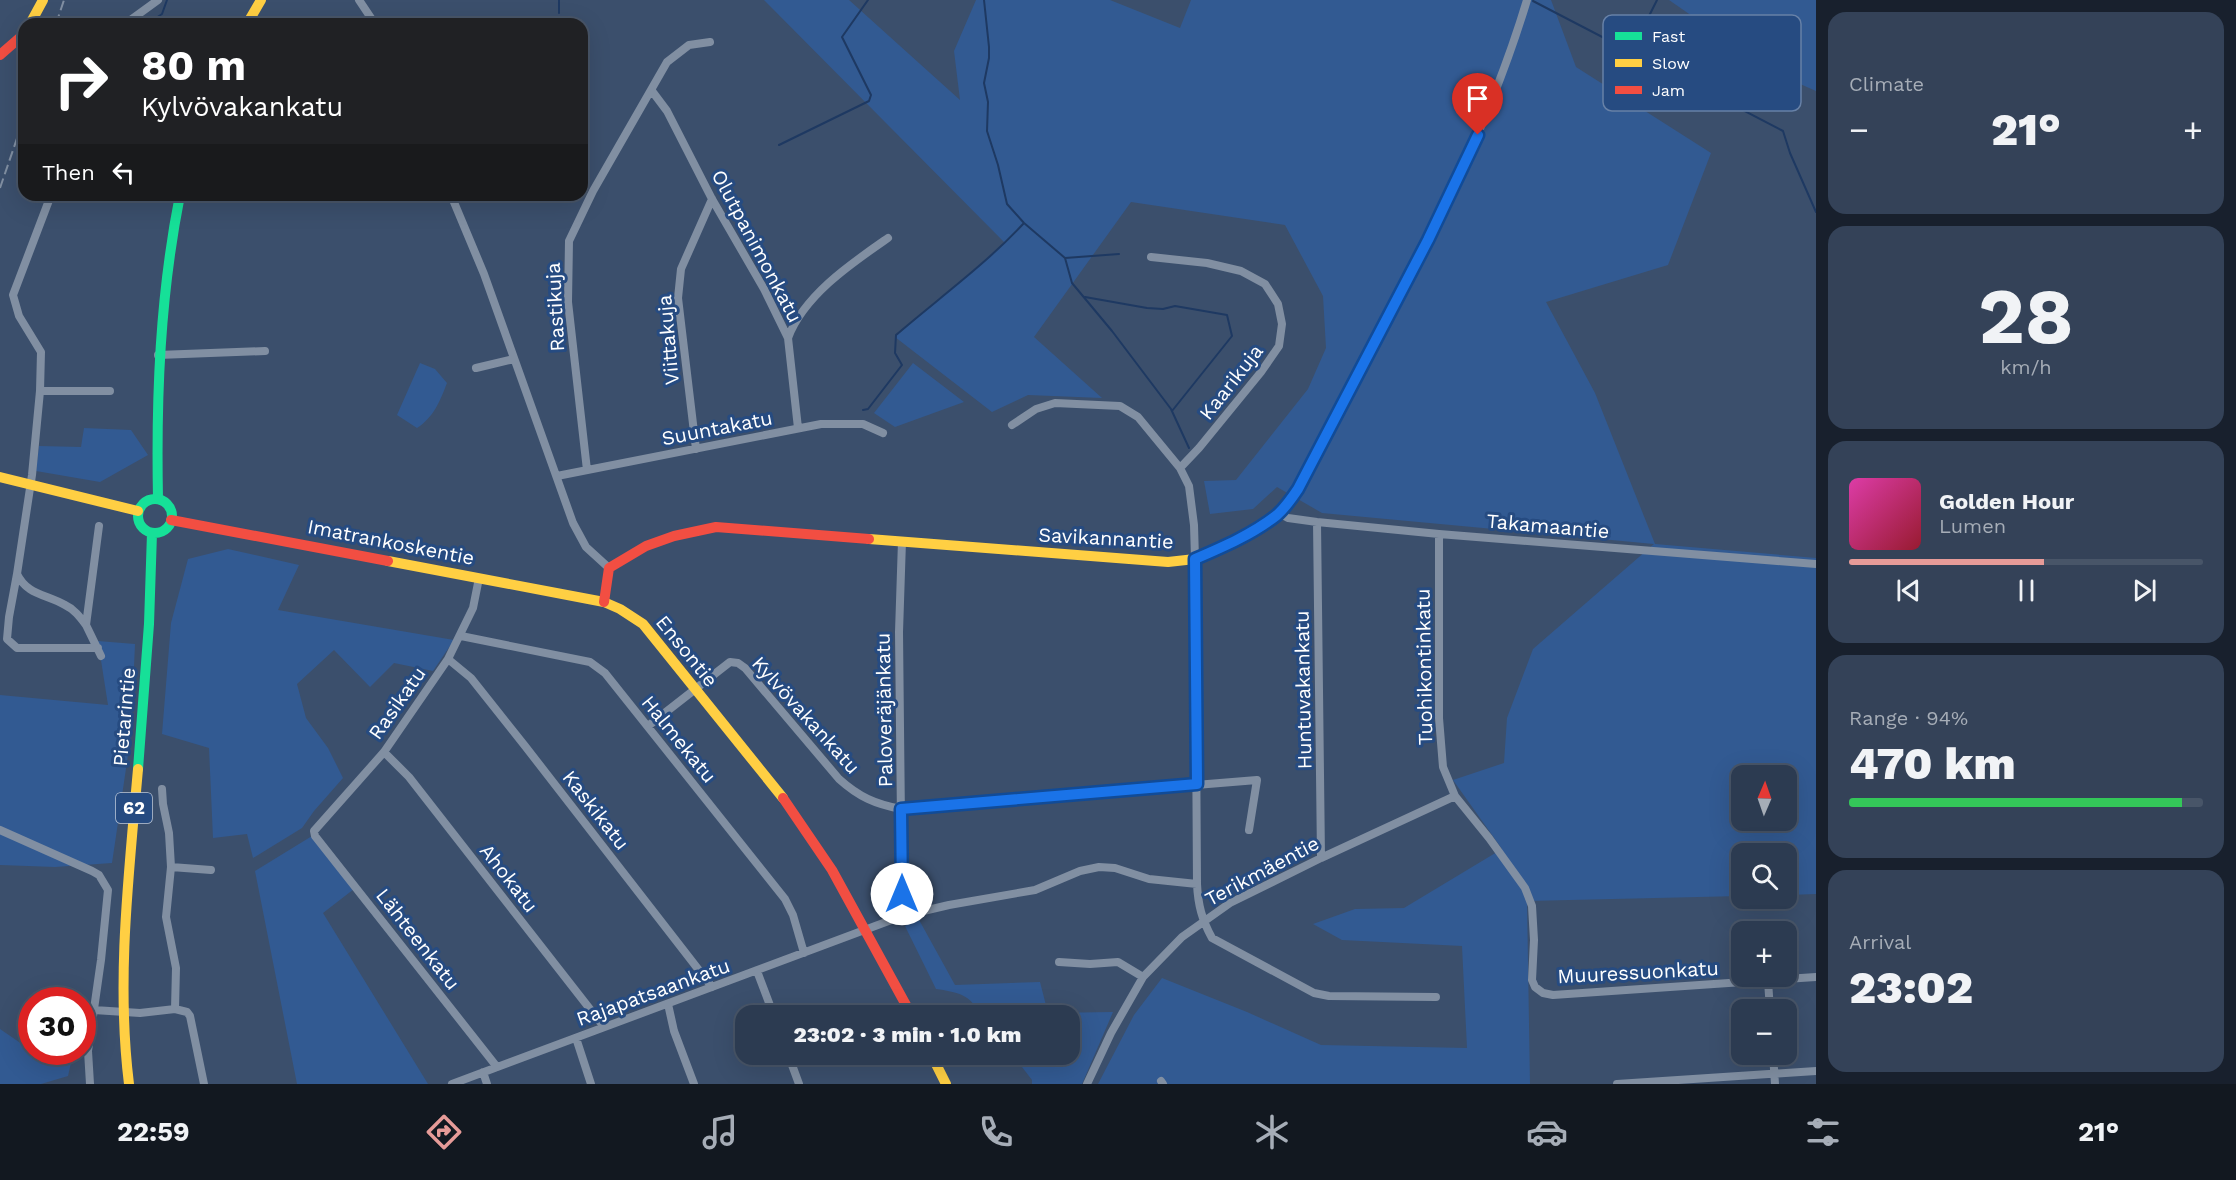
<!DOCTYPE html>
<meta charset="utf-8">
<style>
body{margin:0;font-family:"Work Sans",sans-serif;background:#344258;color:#f1f3f6;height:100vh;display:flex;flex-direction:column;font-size:22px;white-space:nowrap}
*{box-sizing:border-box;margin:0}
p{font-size:20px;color:#a6adb7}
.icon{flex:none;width:33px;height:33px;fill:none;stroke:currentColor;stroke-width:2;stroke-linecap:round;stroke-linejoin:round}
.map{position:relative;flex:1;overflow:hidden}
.panel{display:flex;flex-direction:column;gap:12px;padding:12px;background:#18202d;width:420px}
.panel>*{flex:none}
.hud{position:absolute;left:18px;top:18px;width:570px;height:183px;border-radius:18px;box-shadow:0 6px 24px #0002,0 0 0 2px #485568;background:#202124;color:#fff;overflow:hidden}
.needle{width:39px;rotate:2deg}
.controls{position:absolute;left:1731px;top:765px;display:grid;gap:12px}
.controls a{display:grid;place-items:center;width:66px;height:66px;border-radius:12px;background:#2c3b51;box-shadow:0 6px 24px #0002,0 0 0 2px #485568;font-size:30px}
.speed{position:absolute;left:18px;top:987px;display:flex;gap:12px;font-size:30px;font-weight:700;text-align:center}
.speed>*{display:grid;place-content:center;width:78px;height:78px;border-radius:50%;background:#2c3b51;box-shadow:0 6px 24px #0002,0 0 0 2px #485568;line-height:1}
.speed .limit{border:9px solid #d22;background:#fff;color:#111}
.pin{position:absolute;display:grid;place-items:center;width:51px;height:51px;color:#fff;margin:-62px -26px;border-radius:50% 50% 50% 0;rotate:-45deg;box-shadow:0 0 6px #0007}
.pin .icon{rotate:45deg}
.me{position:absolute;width:66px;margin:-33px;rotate:0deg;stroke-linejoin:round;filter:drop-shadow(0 0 4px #0008)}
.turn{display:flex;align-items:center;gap:21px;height:126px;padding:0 24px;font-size:27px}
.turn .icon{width:78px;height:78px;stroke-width:2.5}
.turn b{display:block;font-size:42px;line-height:51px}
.then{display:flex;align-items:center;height:57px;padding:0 24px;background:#0003;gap:12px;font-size:22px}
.big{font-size:45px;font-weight:800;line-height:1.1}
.panel .widget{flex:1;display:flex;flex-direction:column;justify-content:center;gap:9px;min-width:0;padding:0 21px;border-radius:18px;background:#344258}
.panel .dial{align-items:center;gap:0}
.dial b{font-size:78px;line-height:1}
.song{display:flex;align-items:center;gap:18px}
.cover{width:72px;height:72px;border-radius:9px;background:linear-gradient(135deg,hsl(320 70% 55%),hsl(350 70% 35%))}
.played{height:6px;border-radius:3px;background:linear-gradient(90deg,#e69b98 55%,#485568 55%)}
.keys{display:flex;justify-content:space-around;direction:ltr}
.heat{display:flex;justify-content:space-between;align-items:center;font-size:33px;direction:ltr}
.charge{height:9px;border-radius:4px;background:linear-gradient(90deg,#34c759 94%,#485568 0)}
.trip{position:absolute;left:735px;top:1005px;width:345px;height:60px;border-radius:18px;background:#2c3b51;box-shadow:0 6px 24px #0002,0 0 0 2px #485568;font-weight:800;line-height:60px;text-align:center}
.tab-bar{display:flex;height:96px;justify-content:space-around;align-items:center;background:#121820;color:#a6adb7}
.tab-bar .icon{width:42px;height:42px}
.tab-bar .current{color:#e69b98}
.tab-bar b{font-size:27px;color:#f1f3f6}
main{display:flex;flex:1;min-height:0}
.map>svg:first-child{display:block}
</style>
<main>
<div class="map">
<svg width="1816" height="1084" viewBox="0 0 1816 1084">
<rect width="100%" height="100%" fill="#3b4f6c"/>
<path fill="#325a92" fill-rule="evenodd" d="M764 0H849L960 100 954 51 976 0H1110L1180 28 1191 0H1551L1576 67 1711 153 1668 265 1546 302 1595 393 1655 544 1816 558V894L1787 895 1786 854H1742L1741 896 1527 901 1530 1084H1098L1134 1015 1162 978 1247 1012 1321 1045 1467 1048 1462 946 1342 940 1313 924 1355 909 1404 908 1502 849 1453 780 1504 763 1507 718 1533 649 1654 544 1322 513 1277 487 1253 509 1210 514 1204 481 1236 480 1308 389 1326 348 1323 296 1285 225 1131 202 1034 337 1102 398 1028 395 992 412 895 337 1005 243ZM1742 776H1786V820H1742Z
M1669 0H1816V91L1773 72Z
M420 363 435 369 447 383C440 401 434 417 417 428L397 415Z
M913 363 964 402 895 427 874 413Z
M84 428 131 430 148 455 100 482 36 471 39 446 81 447Z
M228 549 299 565 278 610 454 640 433 671 394 663 370 687 334 650 297 684 306 718 328 748 343 778 314 811 302 828 253 858 247 834 213 838 209 748 162 734 171 623 188 559Z
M98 641 135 644 131 735 112 863 55 867 0 865V695L108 705Z
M312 836 354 889 323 913 428 1084H297L255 871Z
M918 918 955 985 1040 982 1048 1013 1113 1012 1082 1084H1032V1080L1022 1067 1002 1065 986 1055 1070 1054V1016L979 1015C972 994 956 992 936 989L905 926Z
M0 1029 35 1053 73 1054 68 1076 41 1084H0Z"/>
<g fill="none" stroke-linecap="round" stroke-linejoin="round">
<path stroke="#1e3962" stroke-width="2" d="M984 0 989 47V58L984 83 988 102 987 131 998 165 1007 204 1024 223 1065 258 1072 283 1112 331 1171 409 1189 448
M1533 1 1783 131 1790 153 1816 212
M559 13V0
M147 24 162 14 167 0
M1625 49 1642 30 1657 0
M779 145 869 101 871 95 842 37 868 0
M1065 258 1119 254
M1085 297 1147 308 1163 309 1175 306 1227 315 1232 336 1172 411
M863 410 868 409 902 365 895 353 896 335C939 298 985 265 1024 223"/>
<path stroke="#818fa2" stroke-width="8" d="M359 0 375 24
M1527 0C1479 160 1394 306 1317 454L1298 489 1279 513 1288 518 1317 522 1439 534 1816 564
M125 24 158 0
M652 91 667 111 712 199 764 289 788 338 798 428
M451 195 484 274 573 523 586 547 609 568
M1151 257 1207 263 1241 271 1265 284 1278 304 1282 324 1279 346 1261 372 1199 448 1180 468
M788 338C804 295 852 263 888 238
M158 355 265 351
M476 368 514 359
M40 391 41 352 19 316 13 295 51 195
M1012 425 1036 409 1055 403 1120 406 1138 417 1180 468 1189 486 1194 525 1195 559 1197 884C1198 905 1202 920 1212 938L1314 993 1329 996 1436 997
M696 449 678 298 681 269 712 199
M587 470 568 302 569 241 593 191 667 62 689 45 710 42
M557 476 821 424H863L883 433
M1317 522 1321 858
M99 526 86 625 101 656
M1439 534V718L1443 767 1455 796 1489 838 1525 888 1532 906 1534 940 1532 980 1535 987 1543 993 1553 995 1816 977
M17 574 9 617 7 639 17 648H98
M479 578 473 608 448 659 384 752 314 831 315 836 497 1067
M86 625C80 617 74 609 65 605 46 594 27 595 17 574L32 475 40 391H110
M461 636 590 662 605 673 785 899 793 915 804 953
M448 659 471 678 525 746 712 987
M648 726 730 662 738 663 745 668 839 779C859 797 875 804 901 809L1257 780 1249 830
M384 752 409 777 604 1027
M162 789 163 804 169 833 171 867 166 917 176 968 175 1009 187 1012 190 1016 204 1084
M0 830 92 871 99 875 108 890 101 960 88 1051 90 1084
M171 867 211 870
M902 916 899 632 902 541
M1059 962 1090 964 1118 962 1143 977
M757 971 774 1016
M1768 981 1770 1010
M668 1004 674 1031 694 1084
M94 1010 140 1013 175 1009
M576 1038 591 1084
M788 1054 799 1084
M1773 1054 1775 1084
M483 1072 487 1084
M1161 1081 1163 1084
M452 1084 902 916 949 905 1035 890 1080 871 1099 867 1115 868 1149 879 1197 884
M1087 1084 1111 1033 1143 977 1182 937 1230 903 1321 858 1455 796
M1617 1084 1816 1071"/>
<path stroke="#16e098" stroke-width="10" d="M158 499C156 396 160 296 180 195
M138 516a17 17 0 1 1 34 0a17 17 0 1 1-34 0Z
M138 769 149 624 152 533"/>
<path stroke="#ffcf43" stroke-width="10" d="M30 24 43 0
M247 24 261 0
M0 477 138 511
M869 539 1168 562 1195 559 1237 540 1279 513
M388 561 604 602 620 609 643 624 783 798
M931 1054 946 1084
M129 1084C116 980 129 873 138 769"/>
<path stroke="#f24e42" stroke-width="10" d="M0 55 24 34
M171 520 388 561
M604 602 609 568 646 546 674 536 716 527 869 539
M783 798 832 870 912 1016"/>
<path stroke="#818fa2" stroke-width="2" stroke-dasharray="10 4.5" stroke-linecap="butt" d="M56 24 64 0
M0 188 24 118"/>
</g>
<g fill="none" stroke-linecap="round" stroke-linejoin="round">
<g stroke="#114b97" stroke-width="15">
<path id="route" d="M902 894 901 809 1197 784 1195 559C1223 547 1253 534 1277 515 1285 508 1292 498 1298 489L1428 240 1478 135"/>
</g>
<use href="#route" stroke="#1a73e8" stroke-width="10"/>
</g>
<g text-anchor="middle" stroke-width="6" stroke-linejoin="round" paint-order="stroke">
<rect fill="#264b81" stroke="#bec9d9" stroke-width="1.5" x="116" y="793" width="36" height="30" rx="4.5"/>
<g font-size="18" font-weight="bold" fill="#fff">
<text x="134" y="814">62</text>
</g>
<g font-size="20" fill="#fff" stroke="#264b81">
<text transform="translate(757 246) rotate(62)" y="7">Olutpanimonkatu</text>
<text transform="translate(555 307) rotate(-93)" y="7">Rastikuja</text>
<text transform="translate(668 340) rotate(-95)" y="7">Viittakuja</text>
<text transform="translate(1231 382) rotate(-52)" y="7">Kaarikuja</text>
<text transform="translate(717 428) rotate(-11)" y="7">Suuntakatu</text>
<text transform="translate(1548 526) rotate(5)" y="7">Takamaantie</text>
<text transform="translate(1106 538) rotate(3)" y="7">Savikannantie</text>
<text transform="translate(391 542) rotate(11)" y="7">Imatrankoskentie</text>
<text transform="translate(687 651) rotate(51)" y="7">Ensontie</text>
<text transform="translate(1424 667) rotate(-91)" y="7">Tuohikontinkatu</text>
<text transform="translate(1303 690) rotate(-91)" y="7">Huntuvakankatu</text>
<text transform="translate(397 703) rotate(-55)" y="7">Rasikatu</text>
<text transform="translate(884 710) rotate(-91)" y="7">Paloveräjänkatu</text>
<text transform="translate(806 715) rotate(48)" y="7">Kylvövakankatu</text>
<text transform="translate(124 717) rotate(-85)" y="7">Pietarintie</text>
<text transform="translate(679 739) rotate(51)" y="7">Halmekatu</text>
<text transform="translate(596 810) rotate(52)" y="7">Kaskikatu</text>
<text transform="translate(1262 871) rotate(-28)" y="7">Terikmäentie</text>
<text transform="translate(509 878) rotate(52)" y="7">Ahokatu</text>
<text transform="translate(418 939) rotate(52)" y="7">Lähteenkatu</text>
<text transform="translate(1638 972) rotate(-3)" y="7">Muuressuonkatu</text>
<text transform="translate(653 992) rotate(-20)" y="7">Rajapatsaankatu</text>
</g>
</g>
<rect x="1603" y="15" width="198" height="96" rx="9" fill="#264b81" stroke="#6781a7" stroke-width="1.5"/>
<rect x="1615" y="32" width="27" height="8" fill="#16e098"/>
<rect x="1615" y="59" width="27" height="8" fill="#ffcf43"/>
<rect x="1615" y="86" width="27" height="8" fill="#f24e42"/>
<g font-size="16" fill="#fff">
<text x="1652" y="42">Fast</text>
<text x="1652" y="69">Slow</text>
<text x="1652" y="96">Jam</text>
</g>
</svg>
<div class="controls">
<a><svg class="needle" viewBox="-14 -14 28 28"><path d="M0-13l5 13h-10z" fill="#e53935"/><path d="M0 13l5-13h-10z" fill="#a6adb7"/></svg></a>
<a><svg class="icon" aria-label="search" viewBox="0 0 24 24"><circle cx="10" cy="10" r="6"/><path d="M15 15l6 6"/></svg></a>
<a>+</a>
<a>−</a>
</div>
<div class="speed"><div class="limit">30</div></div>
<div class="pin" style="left:1478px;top:135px;background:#d93025"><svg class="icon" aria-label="arrive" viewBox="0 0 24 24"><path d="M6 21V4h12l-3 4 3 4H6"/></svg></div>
<svg class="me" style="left:902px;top:894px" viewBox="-20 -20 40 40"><circle r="19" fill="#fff"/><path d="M0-13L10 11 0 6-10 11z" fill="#1a73e8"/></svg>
<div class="trip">23:02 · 3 min · 1.0 km</div>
<div class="hud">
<div class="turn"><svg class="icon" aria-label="right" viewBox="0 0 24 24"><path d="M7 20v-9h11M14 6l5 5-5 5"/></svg><div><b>80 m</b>Kylvövakankatu</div></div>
<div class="then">Then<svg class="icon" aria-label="left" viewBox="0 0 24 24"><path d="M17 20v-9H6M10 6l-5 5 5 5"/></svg></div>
</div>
</div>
<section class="panel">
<div class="widget"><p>Climate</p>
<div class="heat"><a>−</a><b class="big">21°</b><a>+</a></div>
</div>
<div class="widget dial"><b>28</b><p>km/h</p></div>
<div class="widget">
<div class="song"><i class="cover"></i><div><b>Golden Hour</b><p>Lumen</p></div></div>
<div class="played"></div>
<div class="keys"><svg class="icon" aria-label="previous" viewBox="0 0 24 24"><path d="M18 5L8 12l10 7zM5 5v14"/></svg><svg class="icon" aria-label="pause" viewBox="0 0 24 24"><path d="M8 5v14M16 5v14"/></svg><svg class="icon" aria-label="next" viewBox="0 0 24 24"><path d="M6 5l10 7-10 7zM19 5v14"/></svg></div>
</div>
<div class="widget"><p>Range · 94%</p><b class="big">470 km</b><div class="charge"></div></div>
<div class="widget"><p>Arrival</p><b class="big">23:02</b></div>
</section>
</main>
<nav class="tab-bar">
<b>22:59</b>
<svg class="icon current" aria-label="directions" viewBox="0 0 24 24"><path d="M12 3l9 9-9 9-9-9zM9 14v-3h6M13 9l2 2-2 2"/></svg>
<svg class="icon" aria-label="music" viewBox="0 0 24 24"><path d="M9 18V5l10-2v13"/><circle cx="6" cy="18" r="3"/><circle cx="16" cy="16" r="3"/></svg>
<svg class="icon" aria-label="phone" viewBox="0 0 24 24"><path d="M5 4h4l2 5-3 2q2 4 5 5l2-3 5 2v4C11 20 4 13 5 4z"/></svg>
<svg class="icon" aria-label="climate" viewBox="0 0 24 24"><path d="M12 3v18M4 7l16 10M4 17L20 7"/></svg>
<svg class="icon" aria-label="car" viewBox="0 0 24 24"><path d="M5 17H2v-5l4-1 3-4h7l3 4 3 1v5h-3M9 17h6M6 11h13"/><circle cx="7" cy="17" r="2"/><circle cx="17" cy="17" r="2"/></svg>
<svg class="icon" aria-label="filters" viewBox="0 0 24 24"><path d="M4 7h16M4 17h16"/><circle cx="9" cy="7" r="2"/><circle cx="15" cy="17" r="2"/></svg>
<b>21°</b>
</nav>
